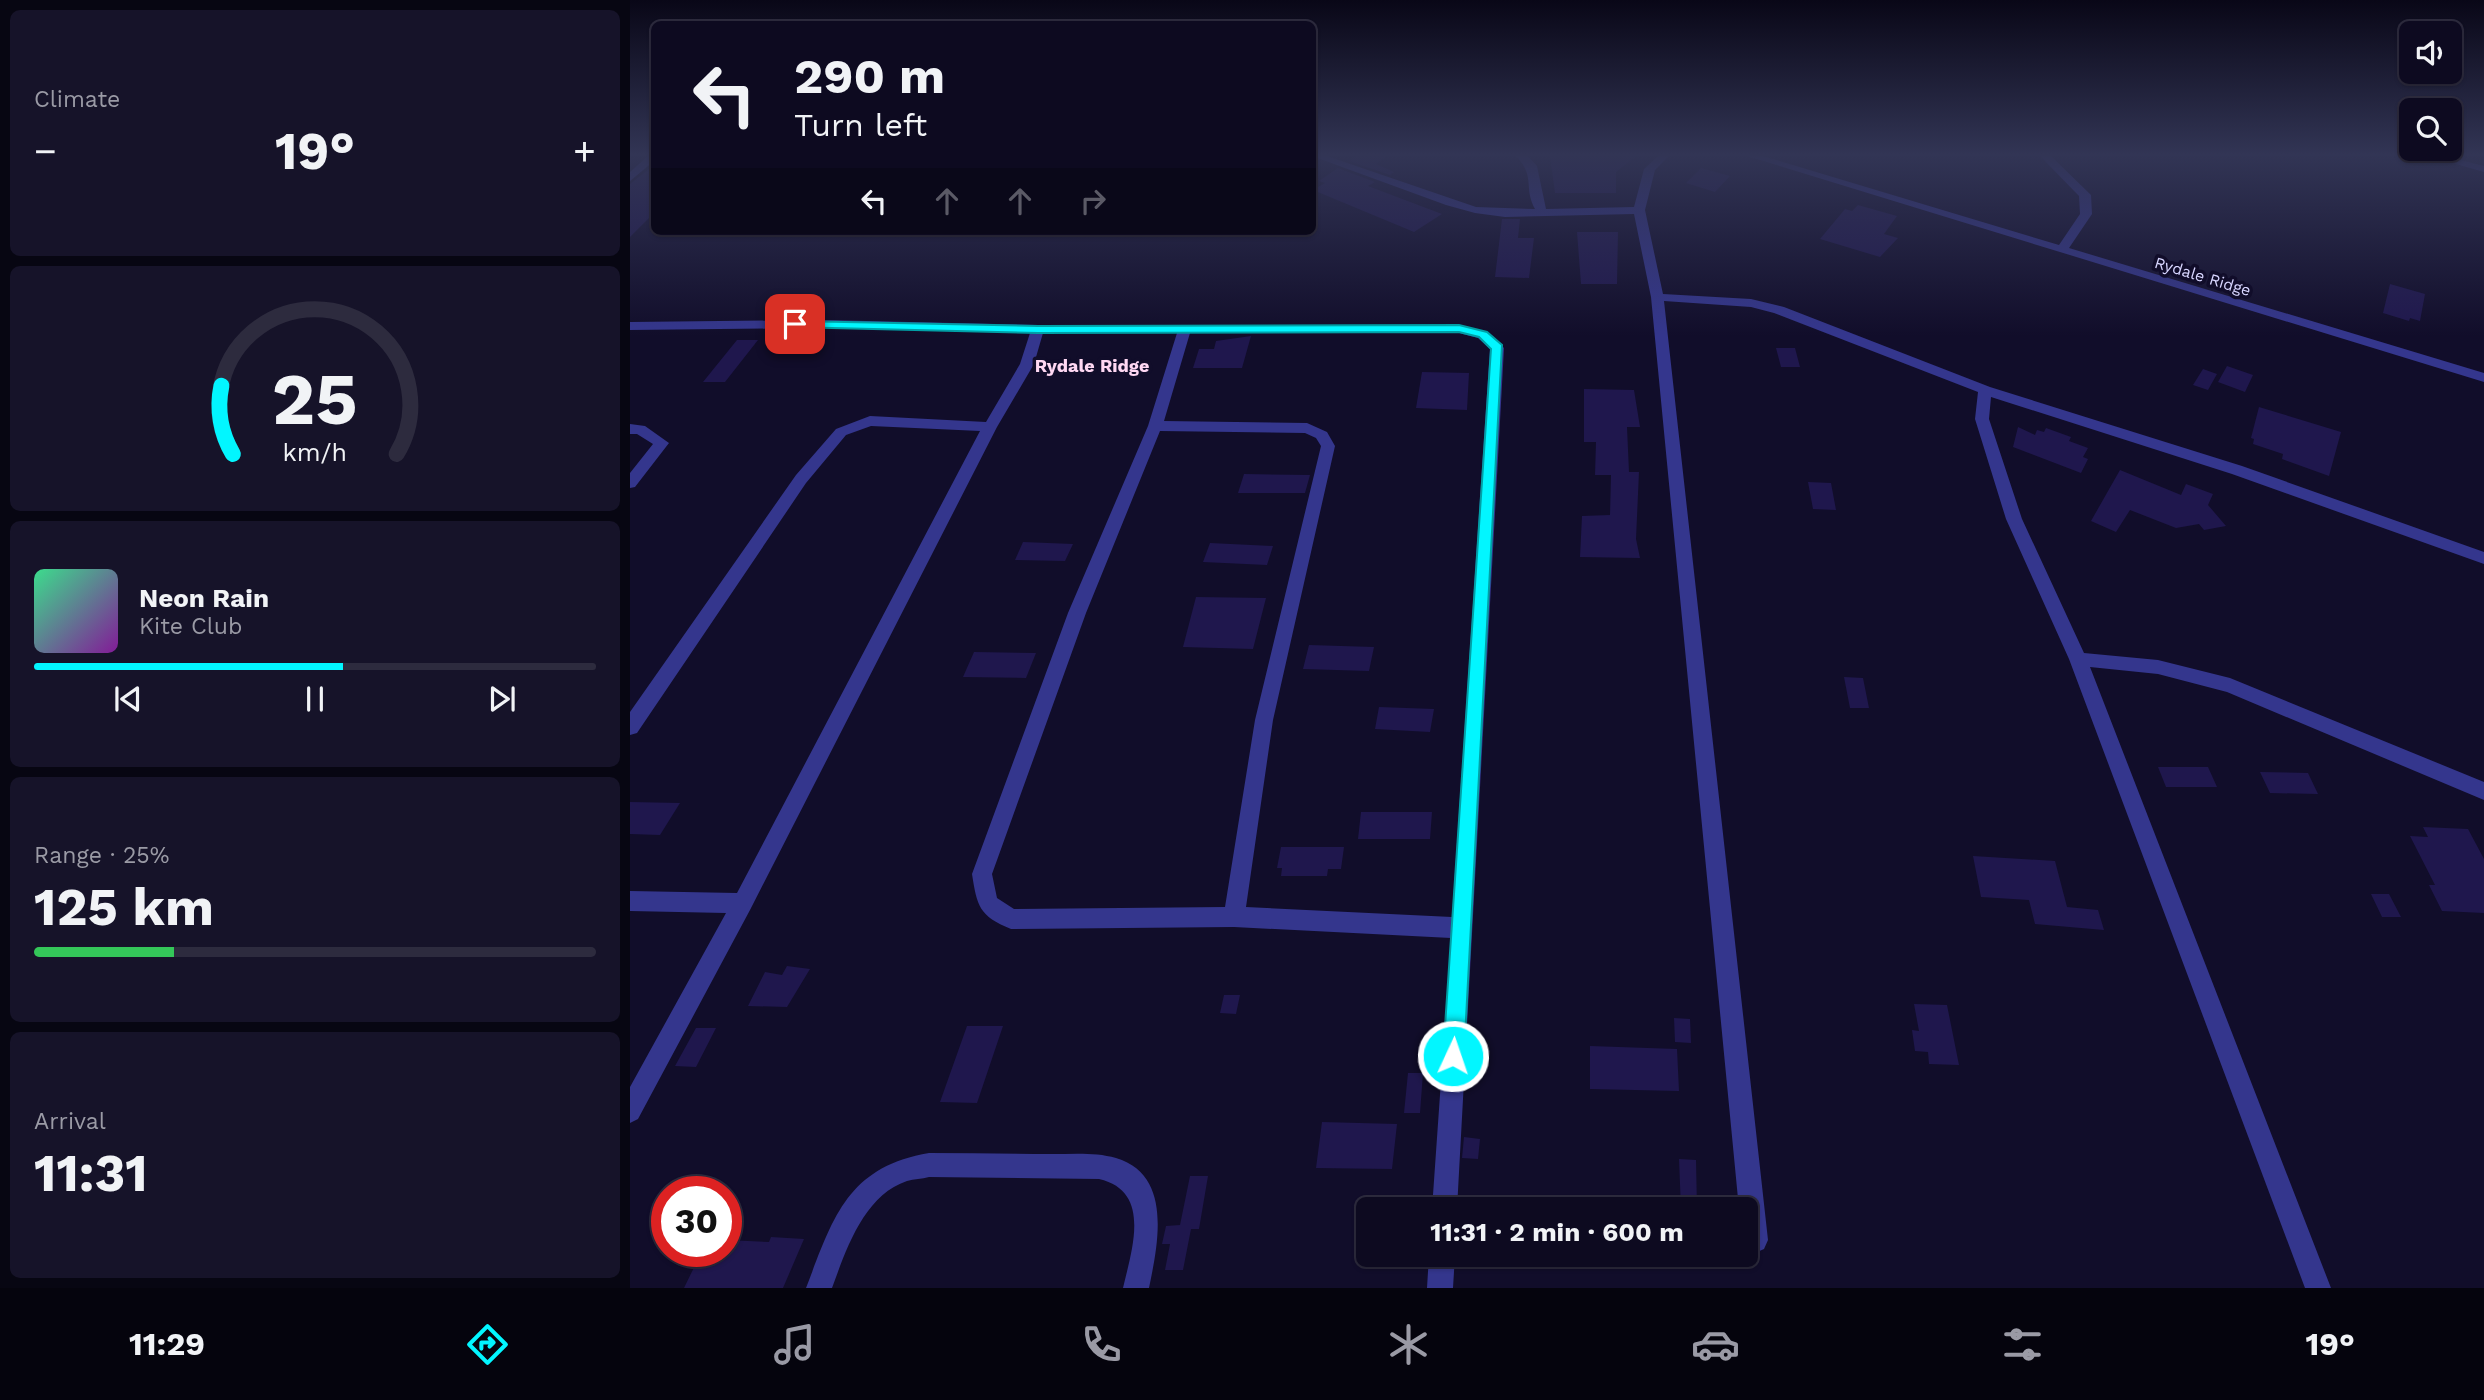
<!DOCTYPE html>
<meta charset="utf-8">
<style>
body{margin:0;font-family:"Work Sans",sans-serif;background:#161329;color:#f1f3f6;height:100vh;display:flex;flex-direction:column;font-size:26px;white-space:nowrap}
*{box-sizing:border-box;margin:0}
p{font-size:23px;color:#9a9aa5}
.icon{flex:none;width:38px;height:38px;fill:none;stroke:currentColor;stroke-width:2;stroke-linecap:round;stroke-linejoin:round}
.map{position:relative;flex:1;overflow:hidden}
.drawer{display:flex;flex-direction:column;gap:10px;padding:10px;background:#070612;width:630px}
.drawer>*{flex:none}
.top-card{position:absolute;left:21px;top:21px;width:665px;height:214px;border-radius:10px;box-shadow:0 2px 5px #0004,0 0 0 2px #2d2b3e;background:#0d0a20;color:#f1f3f6;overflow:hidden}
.buttons{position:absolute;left:1769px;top:21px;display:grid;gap:14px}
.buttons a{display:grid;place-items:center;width:63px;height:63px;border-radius:10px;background:#0d0a20;box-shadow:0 2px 5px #0004,0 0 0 2px #2d2b3e;font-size:35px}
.speed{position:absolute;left:21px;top:1176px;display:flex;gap:14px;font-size:35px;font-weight:700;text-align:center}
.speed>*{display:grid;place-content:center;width:91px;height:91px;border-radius:50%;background:#0d0a20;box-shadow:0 2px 5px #0004,0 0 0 2px #2d2b3e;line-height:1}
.speed .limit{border:10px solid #d22;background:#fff;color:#111}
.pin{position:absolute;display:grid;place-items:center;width:60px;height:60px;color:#fff;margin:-30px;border-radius:14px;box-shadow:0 4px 10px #0006}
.me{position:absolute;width:77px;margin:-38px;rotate:3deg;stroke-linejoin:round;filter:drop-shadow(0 0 5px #0008)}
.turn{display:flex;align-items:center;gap:24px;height:147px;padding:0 28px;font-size:32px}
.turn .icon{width:91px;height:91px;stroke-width:2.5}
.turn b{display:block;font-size:49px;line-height:60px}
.lanes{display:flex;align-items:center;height:66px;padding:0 28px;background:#0003;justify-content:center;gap:35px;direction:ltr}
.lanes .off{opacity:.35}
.big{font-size:52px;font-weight:700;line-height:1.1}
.drawer .tile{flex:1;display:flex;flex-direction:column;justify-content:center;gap:10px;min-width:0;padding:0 24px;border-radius:10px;background:#161329}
.drawer .dial{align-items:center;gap:0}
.dial svg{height:182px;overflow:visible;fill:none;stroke:#2d2b3e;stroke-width:7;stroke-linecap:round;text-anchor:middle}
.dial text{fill:#f1f3f6;stroke:none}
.song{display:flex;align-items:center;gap:21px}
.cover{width:84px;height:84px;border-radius:10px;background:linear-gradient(135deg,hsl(150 70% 55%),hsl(290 70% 35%))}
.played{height:7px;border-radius:4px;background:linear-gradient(90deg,#02f6ff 55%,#2d2b3e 55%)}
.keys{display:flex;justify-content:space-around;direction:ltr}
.heat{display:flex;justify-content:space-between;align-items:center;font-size:38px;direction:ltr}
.charge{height:10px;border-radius:5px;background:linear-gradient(90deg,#34c759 25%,#2d2b3e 0)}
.trip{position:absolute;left:726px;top:1197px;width:402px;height:70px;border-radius:10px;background:#0d0a20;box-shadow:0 2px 5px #0004,0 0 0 2px #2d2b3e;font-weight:700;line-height:70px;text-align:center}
.dock{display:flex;height:112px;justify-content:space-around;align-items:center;background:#05040d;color:#9a9aa5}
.dock .icon{width:49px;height:49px}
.dock .current{color:#02f6ff}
.dock b{font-size:32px;color:#f1f3f6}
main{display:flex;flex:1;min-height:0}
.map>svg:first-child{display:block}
</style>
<main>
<section class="drawer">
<div class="tile"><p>Climate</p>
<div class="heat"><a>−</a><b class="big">19°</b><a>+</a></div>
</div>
<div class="tile dial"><svg viewBox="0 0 100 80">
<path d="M14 69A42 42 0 1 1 86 69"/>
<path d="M14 69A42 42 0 0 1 9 39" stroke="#02f6ff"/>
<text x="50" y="56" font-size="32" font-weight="700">25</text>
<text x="50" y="72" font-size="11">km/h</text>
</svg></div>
<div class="tile">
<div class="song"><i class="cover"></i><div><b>Neon Rain</b><p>Kite Club</p></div></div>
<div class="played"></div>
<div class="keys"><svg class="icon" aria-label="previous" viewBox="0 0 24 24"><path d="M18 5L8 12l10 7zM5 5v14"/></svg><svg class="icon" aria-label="pause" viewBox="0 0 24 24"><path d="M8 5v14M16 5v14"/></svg><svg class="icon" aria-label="next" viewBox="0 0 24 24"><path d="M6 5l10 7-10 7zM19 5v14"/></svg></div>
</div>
<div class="tile"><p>Range · 25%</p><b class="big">125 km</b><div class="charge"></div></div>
<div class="tile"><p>Arrival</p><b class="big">11:31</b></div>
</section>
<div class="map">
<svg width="1854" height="1288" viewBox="0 0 1854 1288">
<rect width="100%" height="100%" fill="#110d2a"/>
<path fill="#1f174d" d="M726 156H756L746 164 764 172 760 175 719 161Z
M920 156H1006L986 172V193H925Z
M24 165V213L0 237V184Z
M708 168 745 182 738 186 812 214 784 232 683 190 695 183 689 181Z
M1071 168 1100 176 1085 192 1056 183Z
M1228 205 1267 216 1254 234 1268 238 1250 257 1190 239 1215 209 1222 211Z
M872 219H890L888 238H904L899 278 865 277Z
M947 232H988L987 284H951Z
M1760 284 1795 294 1790 321 1780 318 1779 321 1753 313Z
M621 336 612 368H563L569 349H584L586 341Z
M107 340H128L95 382H73Z
M1146 348H1165L1170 367H1151Z
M1597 366 1623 375 1615 392 1588 382Z
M1573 369 1587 374 1578 390 1563 385Z
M792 372 839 373 837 410 786 408Z
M954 389 1004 390 1010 427H997L999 472H1009L1006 539 1010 558 950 557 952 516 980 515 981 475H965L966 442H954Z
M1629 407 1711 432 1699 476 1652 459 1653 454 1623 444 1624 439 1621 438Z
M1388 427 1405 435 1407 430 1414 432 1416 428 1441 437 1439 441 1458 448 1453 457 1458 459 1451 473 1383 447Z
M1490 470 1551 495 1556 484 1583 494 1578 505 1596 526 1574 530 1569 524 1546 528 1500 510 1486 532 1461 521Z
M614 474 680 475 675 493H608Z
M1178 482 1201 483 1206 510 1183 509Z
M393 542 443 544 435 561 385 560Z
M580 543 643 546 637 565 573 562Z
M566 597 636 598 623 649 553 647Z
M679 645 744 647 739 671 673 669Z
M344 652 406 653 396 678 333 677Z
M1214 677 1233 678 1239 708H1220Z
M749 707 804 709 800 732 745 729Z
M1528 767H1578L1587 787H1536Z
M1630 772 1678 773 1688 794 1640 793Z
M0 802 50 803 30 835 0 834Z
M731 812H802L800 839H728Z
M1793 827 1838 829 1854 859V913L1812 911 1799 885H1805L1780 836 1798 837Z
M651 847H714L711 869H698L697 876H651L652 868H647Z
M1343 856 1425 861 1437 907 1468 910 1474 930 1405 924 1399 900 1351 897Z
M1741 894H1759L1771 917H1752Z
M157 966 180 969 157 1007 118 1006 135 972 152 975Z
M594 995H610L606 1014 590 1013Z
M1284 1004 1317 1005 1329 1065 1299 1064 1298 1052 1285 1051 1282 1030 1289 1031Z
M1044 1018 1060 1019 1061 1043 1045 1042Z
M337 1026H373L347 1103 310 1102Z
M66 1028H86L66 1067 45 1066Z
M960 1046 1047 1049 1049 1091 960 1089Z
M778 1073H793L790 1113H774Z
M692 1122 767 1124 762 1169 686 1168Z
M834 1137 850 1139 848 1159 832 1158Z
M1049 1159 1066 1160 1067 1209H1051Z
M560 1176H578L569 1229H561L553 1270H535L540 1244H532L536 1226 550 1225Z
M141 1237 174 1239 153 1288H54L72 1251H96V1240L139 1242Z"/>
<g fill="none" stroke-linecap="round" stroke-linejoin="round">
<path fill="#34368d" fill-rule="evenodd" d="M18 156H24V161L0 181V172Z
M682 156H697L846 207 905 209C893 187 906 177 886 156H898L907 166 916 209 1004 207 1014 169 1028 156H1039L1025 170 1015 210 1033 294 1121 299 1154 307 1360 387 1612 466 1854 552V564L1602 474 1361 397 1359 419 1392 519 1454 653 1528 660 1600 678 1854 782V800L1597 692 1528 674 1460 667 1701 1288H1675L1439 659 1376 519 1345 419 1348 392 1144 313 1121 307 1034 301 1138 1240 1134 1249 1125 1253 1116 1249V1209H1109L1021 297 1004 214 875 217 845 213 816 205Z
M1117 156H1133L1429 245 1450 214 1449 196 1410 156H1421L1461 195 1462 214 1439 248 1854 373V382Z
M1798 156H1815L1854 166V172Z
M193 320 408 325H829C848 330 861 333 874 348L827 1209H802L821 938 604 927 381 929C349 916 347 906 342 874L438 613 518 426 547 333H413L404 364 367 427 120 910 8 1119 0 1123V1087L96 913 0 911V891L107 893 350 431 241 426 216 435 176 483 7 733 0 735V712L166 475 206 429 240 416 356 422 390 364 400 333 193 328 0 330V322ZM560 333H829L848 338 860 349 822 917 616 907 643 720 705 446 697 432 677 423 534 421ZM530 431 675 433 686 438 691 446 625 720 595 907 384 909 367 898 362 874 456 613Z
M0 424 15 426 39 443 5 487 0 488V473L23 444 7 434H0Z
M299 1153C340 1153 381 1154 422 1154 443 1154 466 1152 486 1158 543 1175 528 1244 519 1288H493C502 1249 522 1191 469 1179L299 1177C292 1179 284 1179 277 1181 234 1195 216 1250 202 1288H176C203 1218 217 1167 299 1153Z
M799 1255H825L823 1288H797Z"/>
</g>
<linearGradient id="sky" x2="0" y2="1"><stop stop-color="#090717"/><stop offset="0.46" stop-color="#323555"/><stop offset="1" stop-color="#323555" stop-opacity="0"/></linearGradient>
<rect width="1854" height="336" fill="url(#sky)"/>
<path fill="#02f6ff" stroke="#01a0a6" stroke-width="2" d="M165 321 408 326 829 325 857 332 872 345 834 1056 831 1063 823 1066 816 1063 813 1056 861 349 849 337 829 332 408 333 161 327V322Z"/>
<g text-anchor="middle" stroke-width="7" stroke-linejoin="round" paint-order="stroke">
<g font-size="16" fill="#d8d6ff" stroke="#110d2a">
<text transform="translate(1573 276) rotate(17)" y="6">Rydale Ridge</text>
</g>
<g font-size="18" font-weight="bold" fill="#ffd8f3" stroke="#110d2a">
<text x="462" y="372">Rydale Ridge</text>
</g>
</g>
</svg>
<div class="buttons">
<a><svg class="icon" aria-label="sound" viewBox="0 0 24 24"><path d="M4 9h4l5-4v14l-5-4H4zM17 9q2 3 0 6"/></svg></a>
<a><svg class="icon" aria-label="search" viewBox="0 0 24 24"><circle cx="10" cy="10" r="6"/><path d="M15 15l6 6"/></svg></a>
</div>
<div class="speed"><div class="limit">30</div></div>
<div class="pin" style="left:165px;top:324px;background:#d93025"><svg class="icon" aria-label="arrive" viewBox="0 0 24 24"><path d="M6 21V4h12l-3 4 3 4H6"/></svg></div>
<svg class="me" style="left:823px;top:1056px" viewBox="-20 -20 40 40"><circle r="17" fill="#02f6ff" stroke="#fff" stroke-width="3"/><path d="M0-11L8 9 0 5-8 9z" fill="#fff"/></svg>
<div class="trip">11:31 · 2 min · 600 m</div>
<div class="top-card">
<div class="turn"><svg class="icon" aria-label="left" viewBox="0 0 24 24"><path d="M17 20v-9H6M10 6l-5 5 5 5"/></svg><div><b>290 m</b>Turn left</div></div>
<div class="lanes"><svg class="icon" aria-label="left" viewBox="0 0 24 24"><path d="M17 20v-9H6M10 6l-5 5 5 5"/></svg><svg class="icon off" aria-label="ahead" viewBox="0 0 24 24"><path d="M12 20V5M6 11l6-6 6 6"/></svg><svg class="icon off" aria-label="ahead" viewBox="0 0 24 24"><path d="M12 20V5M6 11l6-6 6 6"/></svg><svg class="icon off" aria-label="right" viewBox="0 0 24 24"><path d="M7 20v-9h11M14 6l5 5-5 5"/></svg></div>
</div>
</div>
</main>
<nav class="dock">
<b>11:29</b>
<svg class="icon current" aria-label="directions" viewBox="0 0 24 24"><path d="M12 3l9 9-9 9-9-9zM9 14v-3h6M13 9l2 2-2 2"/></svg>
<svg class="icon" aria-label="music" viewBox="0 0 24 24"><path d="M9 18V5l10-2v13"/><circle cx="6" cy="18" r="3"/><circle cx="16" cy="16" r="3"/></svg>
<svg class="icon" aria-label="phone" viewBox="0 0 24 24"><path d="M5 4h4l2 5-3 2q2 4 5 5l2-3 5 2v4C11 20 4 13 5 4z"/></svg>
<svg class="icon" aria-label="climate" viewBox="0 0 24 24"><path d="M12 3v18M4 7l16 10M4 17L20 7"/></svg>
<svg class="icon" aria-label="car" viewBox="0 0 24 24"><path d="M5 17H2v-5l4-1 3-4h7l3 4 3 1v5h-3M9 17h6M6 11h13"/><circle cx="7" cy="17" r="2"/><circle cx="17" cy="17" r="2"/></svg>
<svg class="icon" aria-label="filters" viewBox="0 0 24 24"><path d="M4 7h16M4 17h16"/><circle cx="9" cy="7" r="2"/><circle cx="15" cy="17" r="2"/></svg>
<b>19°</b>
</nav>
